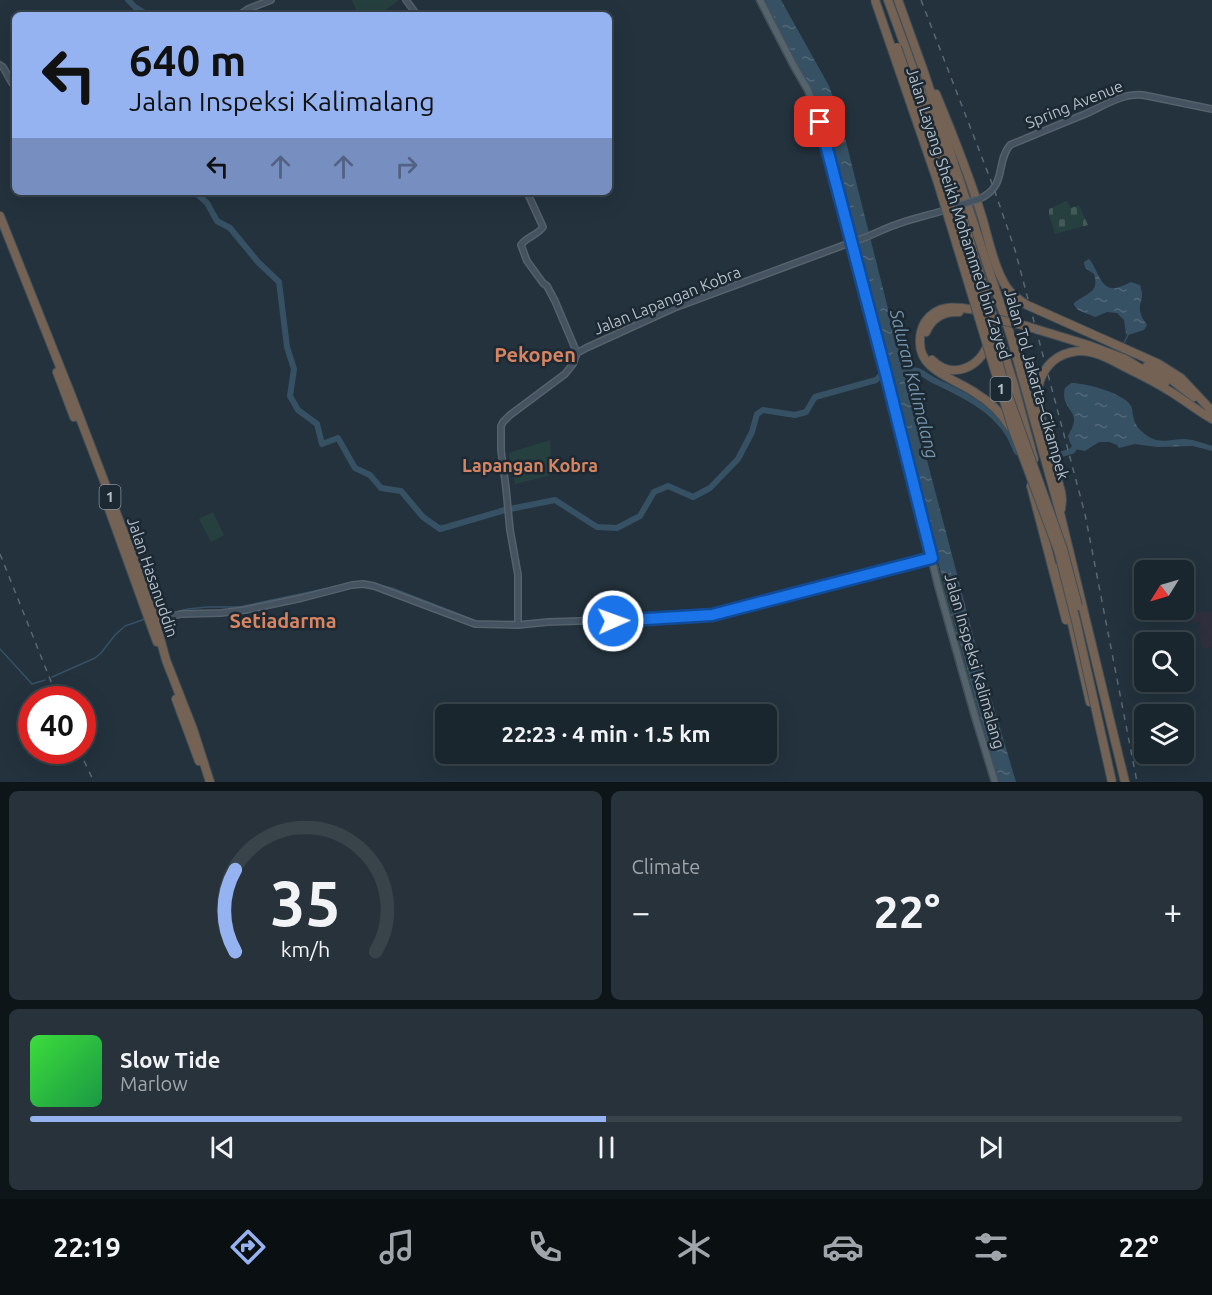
<!DOCTYPE html>
<meta charset="utf-8">
<style>
body{margin:0;font-family:Ubuntu,sans-serif;background:#27323a;color:#f1f3f6;height:100vh;display:flex;flex-direction:column;font-size:22px;white-space:nowrap}
*{box-sizing:border-box;margin:0}
p{font-size:20px;color:#9fa5aa}
.icon{flex:none;width:33px;height:33px;fill:none;stroke:currentColor;stroke-width:2;stroke-linecap:round;stroke-linejoin:round}
.map{position:relative;height:782px;overflow:hidden}
.side{display:flex;flex-direction:column;gap:9px;padding:9px;background:#0e1519;flex:1}
.side>*{flex:none}
.hud{position:absolute;left:12px;top:12px;width:600px;height:183px;border-radius:9px;box-shadow:0 6px 24px #0002,0 0 0 2px #38434a;background:#95b2f1;color:#111;overflow:hidden}
.needle{width:39px;rotate:233deg}
.fabs{position:absolute;left:1134px;top:560px;display:grid;gap:12px}
.fabs a{display:grid;place-items:center;width:60px;height:60px;border-radius:9px;background:#1a262e;box-shadow:0 6px 24px #0002,0 0 0 2px #38434a;font-size:30px}
.speed{position:absolute;left:18px;top:686px;display:flex;gap:12px;font-size:30px;font-weight:700;text-align:center}
.speed>*{display:grid;place-content:center;width:78px;height:78px;border-radius:50%;background:#1a262e;box-shadow:0 6px 24px #0002,0 0 0 2px #38434a;line-height:1}
.speed .limit{border:9px solid #d22;background:#fff;color:#111}
.pin{position:absolute;display:grid;place-items:center;width:51px;height:51px;color:#fff;margin:-26px;border-radius:12px;box-shadow:0 3px 9px #0006}
.me{position:absolute;width:66px;margin:-33px;rotate:88deg;stroke-linejoin:round;filter:drop-shadow(0 0 4px #0008)}
.turn{display:flex;align-items:center;gap:21px;height:126px;padding:0 18px;font-size:27px}
.turn .icon{width:78px;height:78px;stroke-width:2.5}
.turn b{display:block;font-size:42px;line-height:51px}
.lanes{display:flex;align-items:center;height:57px;padding:0 18px;background:#0003;justify-content:center;gap:30px;direction:ltr}
.lanes .off{opacity:.35}
.big{font-size:45px;font-weight:700;line-height:1.1}
.side .tile{flex:1;display:flex;flex-direction:column;justify-content:center;gap:9px;min-width:0;padding:0 21px;border-radius:9px;background:#27323a}
.side .dial{align-items:center;gap:0}
.dial svg{height:156px;overflow:visible;fill:none;stroke:#38434a;stroke-width:7;stroke-linecap:round;text-anchor:middle}
.dial text{fill:#f1f3f6;stroke:none}
.song{display:flex;align-items:center;gap:18px}
.cover{width:72px;height:72px;border-radius:9px;background:linear-gradient(135deg,hsl(120 70% 55%),hsl(140 70% 35%))}
.played{height:6px;border-radius:3px;background:linear-gradient(90deg,#95b2f1 50%,#38434a 50%)}
.keys{display:flex;justify-content:space-around;direction:ltr}
.heat{display:flex;justify-content:space-between;align-items:center;font-size:33px;direction:ltr}
.side .tiles{flex:1;display:grid;gap:9px;grid-template-columns:1fr 1fr}
.tile:last-child{grid-column:span 2}
.trip{position:absolute;left:435px;top:704px;width:342px;height:60px;border-radius:9px;background:#1a262e;box-shadow:0 6px 24px #0002,0 0 0 2px #38434a;font-weight:700;line-height:60px;text-align:center}
.tab-bar{display:flex;height:96px;justify-content:space-around;align-items:center;background:#0a0f12;color:#9fa5aa}
.tab-bar .icon{width:42px;height:42px}
.tab-bar .on{color:#95b2f1}
.tab-bar b{font-size:27px;color:#f1f3f6}
.map>svg:first-child{display:block}
</style>
<div class="map">
<svg width="1212" height="782" viewBox="0 0 1212 782">
<defs>
<pattern id="grass-dots" width="8" height="8" patternUnits="userSpaceOnUse" patternTransform="scale(1.5)"><rect width="8" height="8" fill="#26403f"/><path d="M2 2h.1M6 6h.1" fill="none" stroke="#435a59" stroke-width="1.8" stroke-linecap="round"/></pattern>
<pattern id="cemetery-stones" width="16" height="16" patternUnits="userSpaceOnUse" patternTransform="scale(1.5)"><rect width="16" height="16" fill="#26403f"/><path d="M2 7V4a2 2 0 0 1 4 0v3zM10 15v-3a2 2 0 0 1 4 0v3z" fill="#435a59"/></pattern>
<pattern id="water-ripples" width="26" height="14" patternUnits="userSpaceOnUse" patternTransform="scale(1.5)"><rect width="26" height="14" fill="#375164"/><path d="M2 4q2-2 4 0t4 0M15 11q2-2 4 0t4 0" fill="none" stroke="#526879"/></pattern>
</defs>
<rect width="100%" height="100%" fill="#23323d"/>
<path fill="#2f2f3e" d="M1212 611V647L1202 649 1198 631 1200 622 1192 623 1193 613Z"/>
<path fill="url(#grass-dots)" d="M760 0H764L815 98 827 126 936 557 999 782H995L933 565 935 557 929 549 849 232 815 107Z"/>
<path fill="url(#cemetery-stones)" d="M1067 201 1071 208 1079 205 1088 225 1055 234 1049 215V209Z"/>
<path fill="#26403f" d="M352 0H399L379 15H358Z
M550 440 552 475 515 484 508 453Z
M213 512 224 535 211 542 199 519Z"/>
<path fill="url(#water-ripples)" d="M764 0H781L829 86 839 114 908 388 978 654 1016 782H999C936 565 882 345 827 126L815 98Z
M1089 259C1098 268 1099 290 1116 288 1121 287 1126 284 1131 282L1140 285C1145 299 1139 300 1140 311 1141 316 1144 321 1147 325L1144 330 1128 335 1126 334 1124 320 1117 313 1107 312 1095 317 1078 310 1074 305V303C1086 293 1100 293 1094 274 1089 270 1084 270 1084 262Z
M1071 383C1086 383 1124 393 1131 406 1133 410 1132 411 1133 415 1134 425 1141 432 1149 437 1160 444 1173 439 1185 439 1195 440 1203 443 1212 446V451L1193 446 1157 447 1135 444 1119 448 1117 445 1109 442H1099L1085 451 1075 449 1070 443 1068 436C1070 432 1073 427 1074 422 1076 410 1060 406 1065 388Z"/>
<g fill="none" stroke-linecap="round" stroke-linejoin="round">
<path stroke="#375164" stroke-width="1.5" d="M1124 343 1128 335
M158 616 188 609 207 607H239L362 581 392 588 479 622
M501 622 515 621
M0 649 32 684 45 680
M52 677 95 658 101 653 115 635 125 626 145 619"/>
<path stroke="#375164" stroke-width="6" d="M128 0 135 7 148 15
M195 192 207 203 217 221 230 228 258 262 279 282 287 347 294 369 290 396 298 410 317 424 322 444 338 438 355 468 370 475 381 488 401 491 423 517 440 529 505 510
M906 371C921 368 922 375 935 381 961 393 994 409 1009 435 1012 440 1014 446 1017 452
M1059 455 1072 451 1074 448
M510 509 555 500 597 527 617 528 640 516 654 492 668 486 693 497 710 488 738 459 752 432 757 414 763 410 795 415 806 412 815 397 876 380 882 374"/>
<g stroke="#55616b" stroke-width="8">
<path id="secondary" d="M406 0 417 15
M239 15 248 9 271 0
M0 65 3 67 12 83 15 85
M527 192 543 227C538 235 526 237 521 245L527 261 543 283 547 286 555 301 577 353
M979 199C1008 186 995 163 1010 145 1034 135 1058 125 1083 115 1102 107 1121 93 1143 95L1212 109
M155 621 181 614 221 613 245 610 302 598 352 585 363 584 374 586 475 624 518 625 548 622 701 617 722 613 767 602 932 558
M518 625V575L510 530 506 488 501 450V426L503 422 510 415 565 374 573 364 577 353 586 348 674 308 855 241C870 237 880 230 895 225 910 219 926 216 942 211"/>
</g>
<g stroke="#434f59" stroke-width="9">
<path id="primary" d="M760 0 794 66 808 90 820 122 885 370 938 585 974 713 995 782"/>
</g>
<g stroke="#424e58" stroke-width="10">
<path id="highway" d="M888 0 938 137 1014 385 1034 459
M898 0 924 72 1011 337 1060 513 1125 782
M936 94C953 135 969 175 982 217 988 237 992 260 1002 279 1007 291 1016 298 1027 305L1159 364 1181 378 1211 410
M0 216 72 397 132 554 144 588 146 597 153 612 166 660 193 729 210 782
M976 310C957 307 938 303 925 322 922 327 920 333 920 340 918 370 953 378 974 392 989 401 1001 412 1010 427
M1026 326 1088 345 1125 359 1165 383
M926 332C932 318 943 311 959 312
M932 360C952 380 980 368 988 343
M1147 366 1172 380 1194 397
M57 372 74 417
M1031 486 1066 620
M105 498 157 642
M1061 509 1062 500 1061 492C1053 461 1041 429 1038 398 1037 383 1042 371 1053 361 1060 355 1069 352 1078 351 1093 350 1108 358 1121 365 1136 373 1152 380 1166 389 1182 398 1196 410 1212 419
M1059 567 1090 702
M176 699 199 761"/>
</g>
<use href="#secondary" stroke="#455360" stroke-width="5"/>
<use href="#primary" stroke="#55636d" stroke-width="6"/>
<use href="#highway" stroke="#746354" stroke-width="8"/>
<path stroke="#596875" stroke-width="1.5" stroke-dasharray="6 6" stroke-linecap="butt" d="M921 0 993 186 1015 250 1085 514 1137 782
M0 554 58 699
M79 750 94 782"/>
<g stroke="#55616b" stroke-width="8" stroke-linecap="butt">
<path id="secondary-bridge" d="M942 211 979 199"/>
</g>
<g stroke="#424e58" stroke-width="10" stroke-linecap="butt">
<path id="highway-bridge" d="M875 0 938 183 1012 427 1058 550 1076 621 1112 782
M897 47C935 155 970 264 1002 375
M983 316 1026 326
M1007 392 1063 549 1078 606"/>
</g>
<use href="#secondary-bridge" stroke="#455360" stroke-width="5"/>
<use href="#highway-bridge" stroke="#746354" stroke-width="8"/>
</g>
<g fill="none" stroke-linecap="round" stroke-linejoin="round">
<g stroke="#114b97" stroke-width="15">
<path id="route" d="M613 621 712 615 932 558 885 370 820 122"/>
</g>
<use href="#route" stroke="#1a73e8" stroke-width="10"/>
</g>
<g text-anchor="middle" stroke-width="5" stroke-linejoin="round" paint-order="stroke">
<g fill="#1c2832" stroke="#86919c" stroke-width="1.5">
<rect x="990.5" y="377" width="21" height="24" rx="4.5"/>
<rect x="99.5" y="485" width="21" height="24" rx="4.5"/>
</g>
<g font-size="15" font-weight="bold" fill="#b3bec9">
<text x="1001" y="394">1</text>
<text x="110" y="502">1</text>
</g>
<g font-size="16" fill="#b3bec9" stroke="#1c2832">
<text transform="translate(1074 104) rotate(-22)" y="6">Spring Avenue</text>
<text transform="translate(959 213) rotate(72)" y="6">Jalan Layang Sheikh Mohammed bin Zayed</text>
<text transform="translate(667 300) rotate(-22)" y="6">Jalan Lapangan Kobra</text>
<text transform="translate(1037 384) rotate(74)" y="6">Jalan Tol Jakarta–Cikampek</text>
<text transform="translate(153 577) rotate(71)" y="6">Jalan Hasanuddin</text>
<text transform="translate(975 661) rotate(74)" y="6">Jalan Inspeksi Kalimalang</text>
</g>
<g font-size="18" font-style="italic" fill="#7394ac" stroke="#1c2832">
<text transform="translate(914 384) rotate(76)" y="6">Saluran Kalimalang</text>
</g>
<g font-size="18" font-weight="bold" fill="#d68461" stroke="#1c2832">
<text x="530" y="472">Lapangan Kobra</text>
</g>
<g font-size="20" font-weight="bold" fill="#d68461" stroke="#1c2832">
<text x="535" y="362">Pekopen</text>
<text x="283" y="628">Setiadarma</text>
</g>
</g>
</svg>
<div class="fabs">
<a><svg class="needle" viewBox="-14 -14 28 28"><path d="M0-13l5 13h-10z" fill="#e53935"/><path d="M0 13l5-13h-10z" fill="#9fa5aa"/></svg></a>
<a><svg class="icon" aria-label="search" viewBox="0 0 24 24"><circle cx="10" cy="10" r="6"/><path d="M15 15l6 6"/></svg></a>
<a><svg class="icon" aria-label="layers" viewBox="0 0 24 24"><path d="M12 4l9 5-9 5-9-5zM3 14l9 5 9-5"/></svg></a>
</div>
<div class="speed"><div class="limit">40</div></div>
<div class="pin" style="left:820px;top:122px;background:#d93025"><svg class="icon" aria-label="arrive" viewBox="0 0 24 24"><path d="M6 21V4h12l-3 4 3 4H6"/></svg></div>
<svg class="me" style="left:613px;top:621px" viewBox="-20 -20 40 40"><circle r="17" fill="#1a73e8" stroke="#fff" stroke-width="3"/><path d="M0-11L8 9 0 5-8 9z" fill="#fff"/></svg>
<div class="trip">22:23 · 4 min · 1.5 km</div>
<div class="hud">
<div class="turn"><svg class="icon" aria-label="left" viewBox="0 0 24 24"><path d="M17 20v-9H6M10 6l-5 5 5 5"/></svg><div><b>640 m</b>Jalan Inspeksi Kalimalang</div></div>
<div class="lanes"><svg class="icon" aria-label="left" viewBox="0 0 24 24"><path d="M17 20v-9H6M10 6l-5 5 5 5"/></svg><svg class="icon off" aria-label="ahead" viewBox="0 0 24 24"><path d="M12 20V5M6 11l6-6 6 6"/></svg><svg class="icon off" aria-label="ahead" viewBox="0 0 24 24"><path d="M12 20V5M6 11l6-6 6 6"/></svg><svg class="icon off" aria-label="right" viewBox="0 0 24 24"><path d="M7 20v-9h11M14 6l5 5-5 5"/></svg></div>
</div>
</div>
<section class="side">
<div class="tiles">
<div class="tile dial"><svg viewBox="0 0 100 80">
<path d="M14 69A42 42 0 1 1 86 69"/>
<path d="M14 69A42 42 0 0 1 14 27" stroke="#95b2f1"/>
<text x="50" y="56" font-size="32" font-weight="700">35</text>
<text x="50" y="72" font-size="11">km/h</text>
</svg></div>
<div class="tile"><p>Climate</p>
<div class="heat"><a>−</a><b class="big">22°</b><a>+</a></div>
</div>
<div class="tile">
<div class="song"><i class="cover"></i><div><b>Slow Tide</b><p>Marlow</p></div></div>
<div class="played"></div>
<div class="keys"><svg class="icon" aria-label="previous" viewBox="0 0 24 24"><path d="M18 5L8 12l10 7zM5 5v14"/></svg><svg class="icon" aria-label="pause" viewBox="0 0 24 24"><path d="M8 5v14M16 5v14"/></svg><svg class="icon" aria-label="next" viewBox="0 0 24 24"><path d="M6 5l10 7-10 7zM19 5v14"/></svg></div>
</div>
</div>
</section>
<nav class="tab-bar">
<b>22:19</b>
<svg class="icon on" aria-label="directions" viewBox="0 0 24 24"><path d="M12 3l9 9-9 9-9-9zM9 14v-3h6M13 9l2 2-2 2"/></svg>
<svg class="icon" aria-label="music" viewBox="0 0 24 24"><path d="M9 18V5l10-2v13"/><circle cx="6" cy="18" r="3"/><circle cx="16" cy="16" r="3"/></svg>
<svg class="icon" aria-label="phone" viewBox="0 0 24 24"><path d="M5 4h4l2 5-3 2q2 4 5 5l2-3 5 2v4C11 20 4 13 5 4z"/></svg>
<svg class="icon" aria-label="climate" viewBox="0 0 24 24"><path d="M12 3v18M4 7l16 10M4 17L20 7"/></svg>
<svg class="icon" aria-label="car" viewBox="0 0 24 24"><path d="M5 17H2v-5l4-1 3-4h7l3 4 3 1v5h-3M9 17h6M6 11h13"/><circle cx="7" cy="17" r="2"/><circle cx="17" cy="17" r="2"/></svg>
<svg class="icon" aria-label="filters" viewBox="0 0 24 24"><path d="M4 7h16M4 17h16"/><circle cx="9" cy="7" r="2"/><circle cx="15" cy="17" r="2"/></svg>
<b>22°</b>
</nav>
